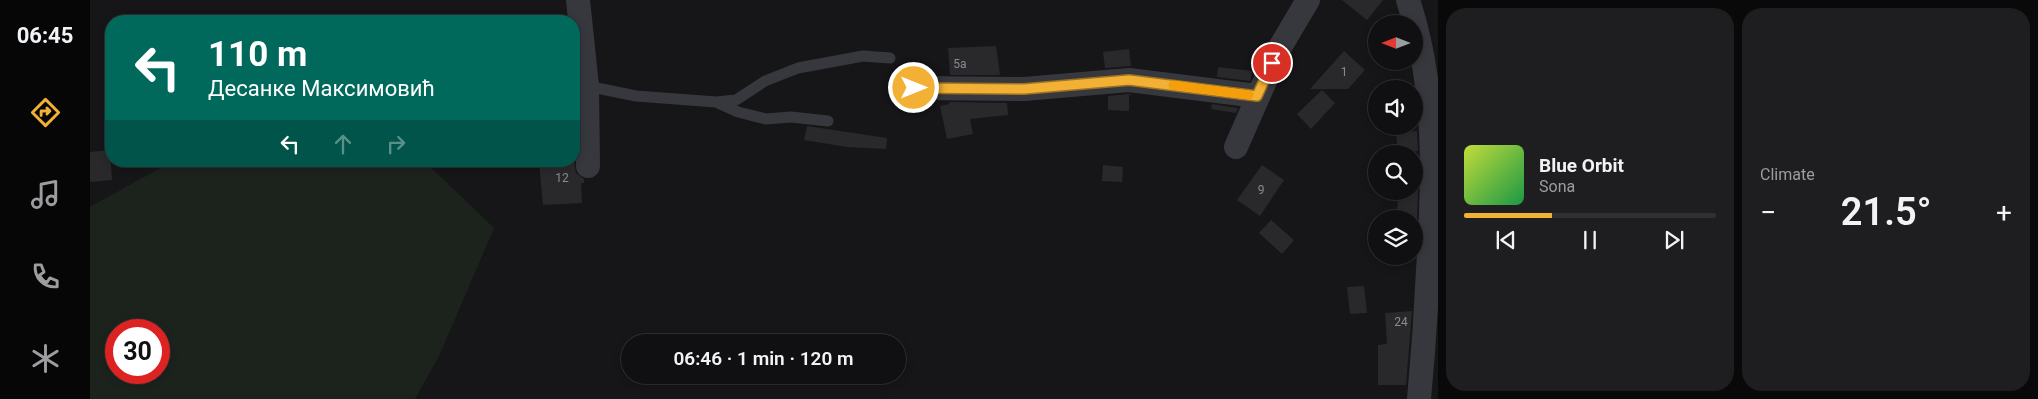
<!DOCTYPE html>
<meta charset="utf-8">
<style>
body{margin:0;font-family:Roboto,sans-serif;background:#1e1e20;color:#f1f3f6;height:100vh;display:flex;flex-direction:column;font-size:19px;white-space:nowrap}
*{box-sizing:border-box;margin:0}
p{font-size:16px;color:#9c9d9f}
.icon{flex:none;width:28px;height:28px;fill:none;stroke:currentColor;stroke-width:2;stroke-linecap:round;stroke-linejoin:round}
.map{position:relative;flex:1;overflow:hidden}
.details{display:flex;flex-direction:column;gap:8px;padding:8px;background:#09090a;width:600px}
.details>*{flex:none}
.top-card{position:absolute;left:15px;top:15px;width:475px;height:152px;border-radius:20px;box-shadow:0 2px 8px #0003,0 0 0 1px #303032;background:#00695c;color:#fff;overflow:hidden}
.needle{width:32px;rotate:270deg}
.tools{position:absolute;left:1278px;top:15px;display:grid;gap:10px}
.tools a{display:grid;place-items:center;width:55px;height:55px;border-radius:50%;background:#101012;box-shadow:0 2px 8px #0003,0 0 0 1px #303032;font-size:25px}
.speed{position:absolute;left:15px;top:319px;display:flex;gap:10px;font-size:25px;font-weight:700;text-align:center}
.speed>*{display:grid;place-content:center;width:65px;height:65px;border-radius:50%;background:#101012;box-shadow:0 2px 8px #0003,0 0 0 1px #303032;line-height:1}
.speed .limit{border:8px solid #d22;background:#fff;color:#111}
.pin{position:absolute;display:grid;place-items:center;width:42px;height:42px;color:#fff;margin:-21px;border:2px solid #fff;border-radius:50%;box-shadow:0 1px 5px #0007}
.me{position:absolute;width:55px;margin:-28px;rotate:90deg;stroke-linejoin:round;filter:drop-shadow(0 0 4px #0008)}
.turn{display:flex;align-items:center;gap:18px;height:105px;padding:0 20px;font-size:22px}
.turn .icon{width:65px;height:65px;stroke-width:2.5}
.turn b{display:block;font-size:35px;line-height:42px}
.lanes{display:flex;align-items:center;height:48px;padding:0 20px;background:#0003;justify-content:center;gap:25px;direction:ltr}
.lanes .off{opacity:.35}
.big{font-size:38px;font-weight:600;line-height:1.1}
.details .widget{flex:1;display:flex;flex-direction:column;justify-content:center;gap:8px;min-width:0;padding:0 18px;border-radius:20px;background:#1e1e20}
.song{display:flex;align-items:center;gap:15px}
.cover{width:60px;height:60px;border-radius:8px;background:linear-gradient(135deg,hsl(70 70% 55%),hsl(140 70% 35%))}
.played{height:5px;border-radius:2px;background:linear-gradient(90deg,#f2b134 35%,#303032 35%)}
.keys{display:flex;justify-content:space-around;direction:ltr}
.heat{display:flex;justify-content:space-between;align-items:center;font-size:28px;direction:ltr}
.details .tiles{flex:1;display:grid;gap:8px;grid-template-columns:repeat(2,1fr)}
.trip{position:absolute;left:531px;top:334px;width:285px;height:50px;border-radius:25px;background:#101012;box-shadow:0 2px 8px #0003,0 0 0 1px #303032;font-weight:600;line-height:50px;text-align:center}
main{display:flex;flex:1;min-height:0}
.tabs{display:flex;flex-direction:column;width:90px;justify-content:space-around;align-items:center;background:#060607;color:#9c9d9f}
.tabs .icon{width:35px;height:35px}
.tabs .on{color:#f2b134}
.tabs b{font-size:22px;color:#f1f3f6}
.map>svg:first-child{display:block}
</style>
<main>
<nav class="tabs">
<b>06:45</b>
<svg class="icon on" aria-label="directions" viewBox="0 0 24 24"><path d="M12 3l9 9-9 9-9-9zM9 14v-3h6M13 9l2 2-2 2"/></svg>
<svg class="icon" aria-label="music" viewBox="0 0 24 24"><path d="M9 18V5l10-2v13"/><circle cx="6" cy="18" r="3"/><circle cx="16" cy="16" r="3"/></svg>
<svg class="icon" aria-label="phone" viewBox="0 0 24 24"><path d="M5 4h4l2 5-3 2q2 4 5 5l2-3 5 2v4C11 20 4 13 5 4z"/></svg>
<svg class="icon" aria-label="climate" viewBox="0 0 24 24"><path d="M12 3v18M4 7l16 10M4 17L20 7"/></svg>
</nav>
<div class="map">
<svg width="1348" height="399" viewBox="0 0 1348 399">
<rect width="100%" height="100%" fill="#161618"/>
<path fill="#1c231d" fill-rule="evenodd" d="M83 161H334L404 228 349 356 325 399H0V207ZM26 330H69V372H26Z"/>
<path fill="#29292c" d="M1252 0H1293L1277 20Z
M906 46 910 75H860L858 48Z
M1039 49 1041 66 1015 68 1013 52Z
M1254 51 1275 70 1258 89H1220Z
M1128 67 1162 71 1161 79 1160 81 1127 77Z
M1232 90 1245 103 1221 129 1207 114Z
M1039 94 1044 95H1039V111L1018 110V96Z
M859 102 917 103 918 115 880 119 883 134 857 139 850 106 859 104Z
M1122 104 1148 108 1146 113 1121 109Z
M717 126 797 138 796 149 757 147 714 140Z
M1327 131 1328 151 1308 153 1306 133Z
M20 150 22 180 0 182V152Z
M484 161 486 173 494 179V183H491L492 203 453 205 449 162Z
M1013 165 1033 167 1032 182 1012 181Z
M1172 165 1194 180 1170 216 1147 200Z
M1308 191H1328L1327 219H1307Z
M1181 220 1204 240 1192 254 1169 233Z
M1274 286 1277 313 1260 314 1257 287Z
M1322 311 1316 385H1288V345L1297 344 1295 313Z"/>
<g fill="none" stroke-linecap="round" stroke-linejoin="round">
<path stroke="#37383d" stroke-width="11" d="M497 86 546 96 626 102 646 100 675 81 708 68 773 56 800 58
M626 102 648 112 676 119 701 117 738 121"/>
<path stroke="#37383d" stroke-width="24" d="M488 0 497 86 498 166
M1318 0C1347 88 1344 179 1338 270 1336 313 1333 356 1329 399
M824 88 934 89 1039 80 1167 96
M1146 147 1189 49 1218 0"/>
</g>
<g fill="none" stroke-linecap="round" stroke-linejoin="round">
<g stroke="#9d7322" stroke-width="12">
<path id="route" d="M824 88 934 89 1039 80 1167 96 1182 63"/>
</g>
<use href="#route" stroke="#f2b134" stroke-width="9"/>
<path stroke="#f59e0b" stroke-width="9" d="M1083 85 1159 95"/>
</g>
<g text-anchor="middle" stroke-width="5" stroke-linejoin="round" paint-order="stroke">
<g font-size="12" fill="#888b94">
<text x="870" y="68">5a</text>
<text x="1254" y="76">1</text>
<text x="472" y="182">12</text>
<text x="1171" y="194">9</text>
<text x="1311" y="326">24</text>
</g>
</g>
</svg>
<div class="tools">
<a><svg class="needle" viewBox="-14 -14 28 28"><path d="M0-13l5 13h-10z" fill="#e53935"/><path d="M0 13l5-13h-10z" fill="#9c9d9f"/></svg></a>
<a><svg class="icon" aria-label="sound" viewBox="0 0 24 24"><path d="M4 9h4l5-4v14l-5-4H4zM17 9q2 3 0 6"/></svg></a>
<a><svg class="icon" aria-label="search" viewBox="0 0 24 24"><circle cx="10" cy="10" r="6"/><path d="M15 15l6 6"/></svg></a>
<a><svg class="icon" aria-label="layers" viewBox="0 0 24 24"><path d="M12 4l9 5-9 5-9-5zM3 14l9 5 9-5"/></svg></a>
</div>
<div class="speed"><div class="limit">30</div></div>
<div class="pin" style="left:1182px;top:63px;background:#d93025"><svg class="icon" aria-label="arrive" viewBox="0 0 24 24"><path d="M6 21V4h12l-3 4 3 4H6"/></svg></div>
<svg class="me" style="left:824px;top:88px" viewBox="-20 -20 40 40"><circle r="17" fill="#f2b134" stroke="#fff" stroke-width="3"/><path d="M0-11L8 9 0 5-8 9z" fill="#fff"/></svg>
<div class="trip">06:46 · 1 min · 120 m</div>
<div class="top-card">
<div class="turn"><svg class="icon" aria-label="left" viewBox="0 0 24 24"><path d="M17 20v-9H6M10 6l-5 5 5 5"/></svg><div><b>110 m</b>Десанке Максимовић</div></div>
<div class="lanes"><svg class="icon" aria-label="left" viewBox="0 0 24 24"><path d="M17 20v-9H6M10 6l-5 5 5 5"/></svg><svg class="icon off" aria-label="ahead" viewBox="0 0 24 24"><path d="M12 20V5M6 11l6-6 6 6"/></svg><svg class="icon off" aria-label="right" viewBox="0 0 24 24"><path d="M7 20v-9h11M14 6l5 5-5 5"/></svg></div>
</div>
</div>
<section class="details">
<div class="tiles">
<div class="widget">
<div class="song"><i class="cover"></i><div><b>Blue Orbit</b><p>Sona</p></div></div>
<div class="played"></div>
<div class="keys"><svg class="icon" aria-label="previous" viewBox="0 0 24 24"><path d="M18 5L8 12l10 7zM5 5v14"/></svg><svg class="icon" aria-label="pause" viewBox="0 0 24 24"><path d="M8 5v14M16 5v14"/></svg><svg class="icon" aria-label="next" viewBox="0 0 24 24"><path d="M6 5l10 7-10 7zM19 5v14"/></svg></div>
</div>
<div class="widget"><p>Climate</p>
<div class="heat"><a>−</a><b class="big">21.5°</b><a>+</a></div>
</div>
</div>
</section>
</main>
